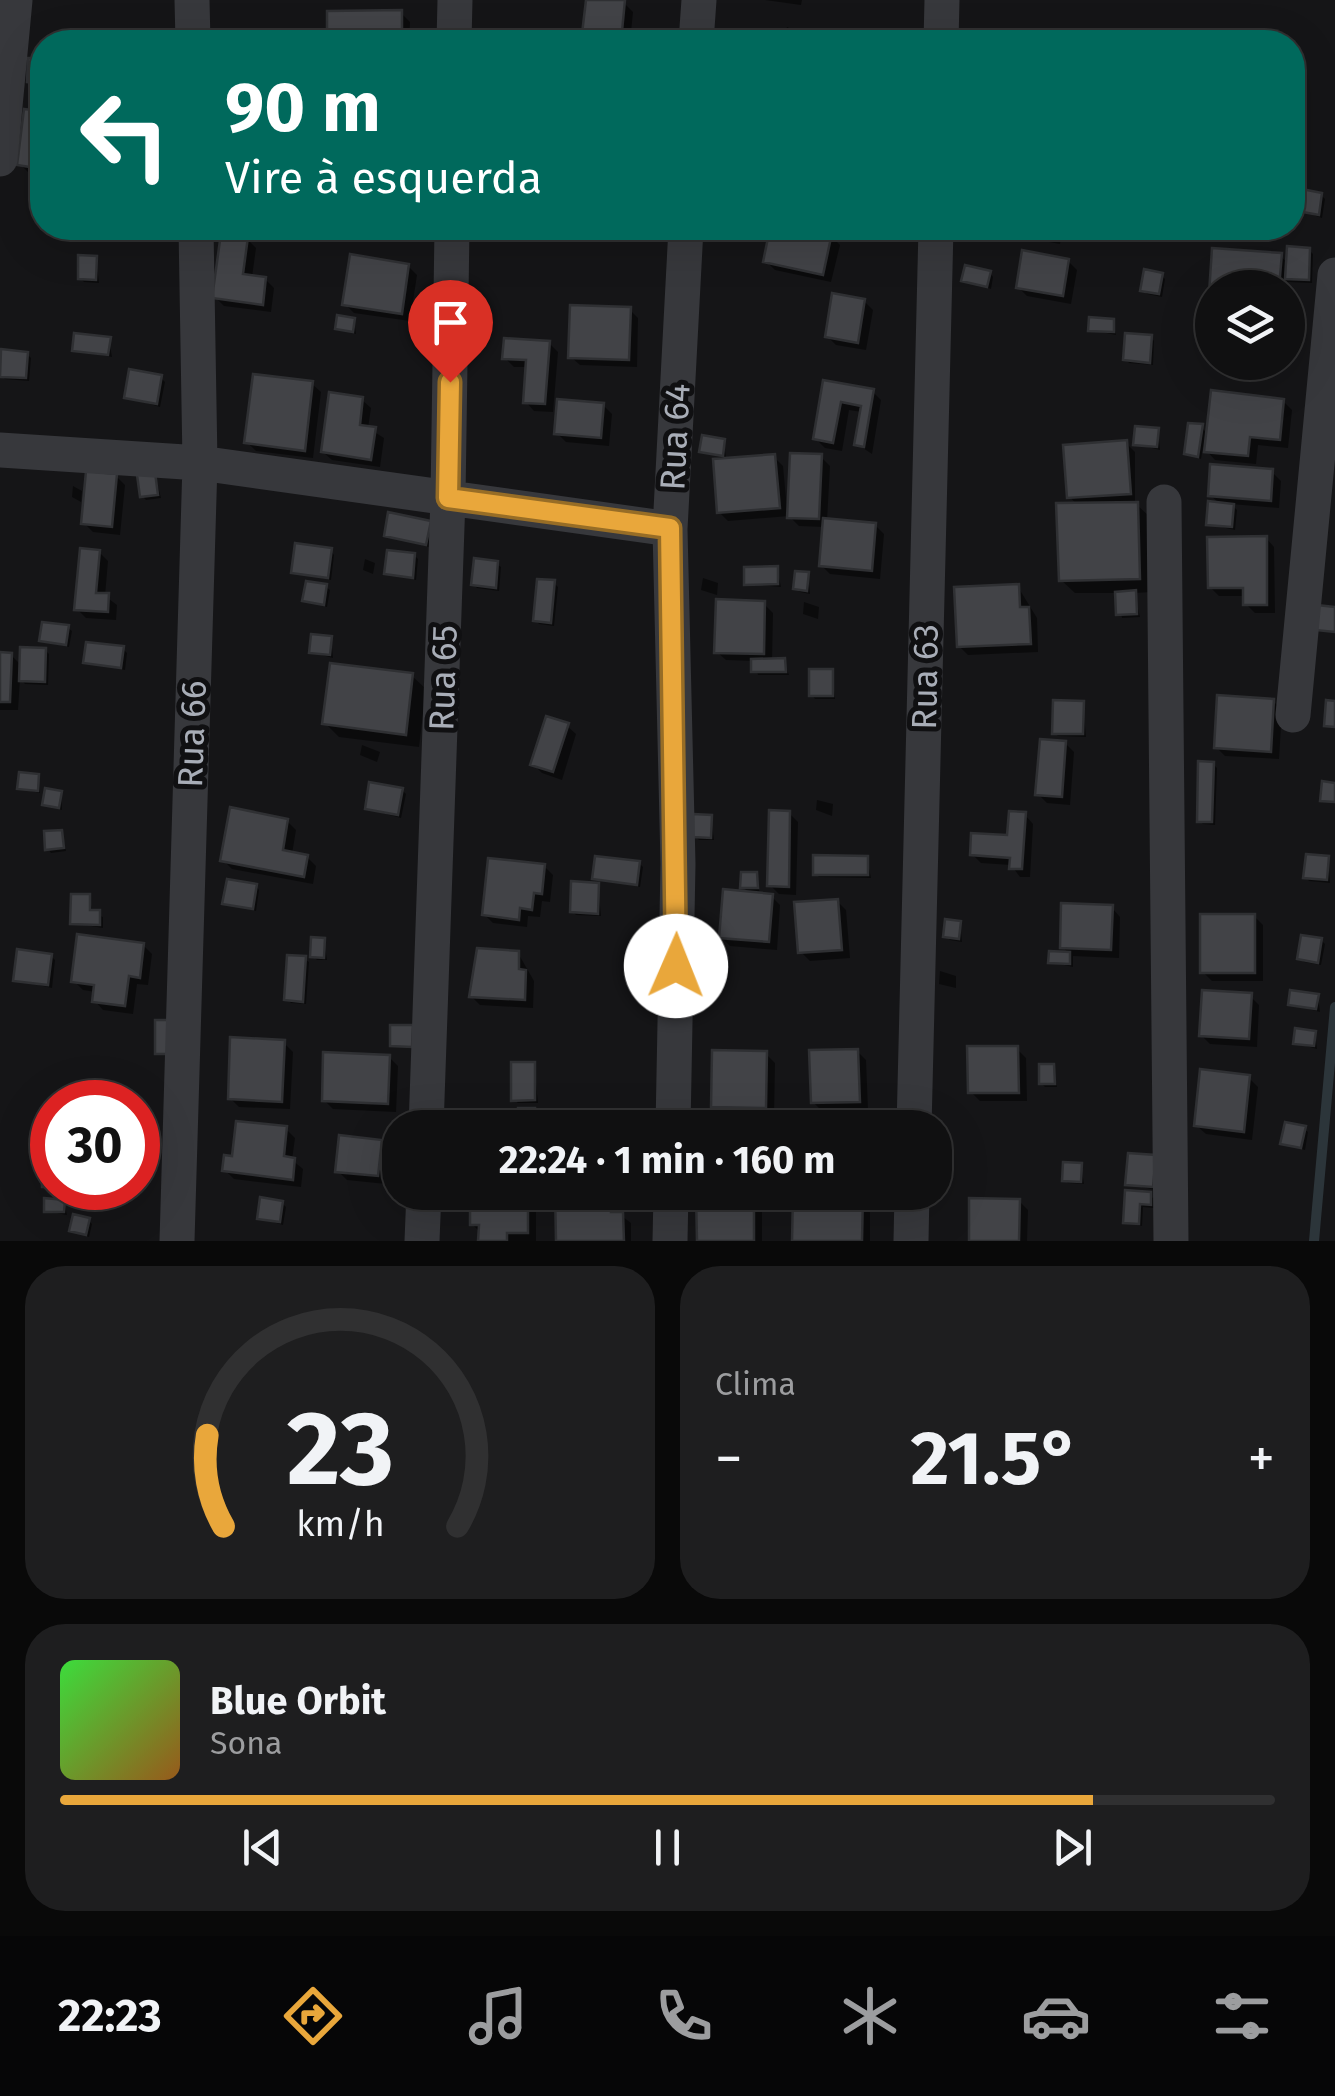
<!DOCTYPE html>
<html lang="pt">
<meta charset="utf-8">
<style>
body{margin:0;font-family:"Fira Sans",sans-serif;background:#1e1e1f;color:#f1f3f6;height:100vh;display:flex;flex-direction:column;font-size:38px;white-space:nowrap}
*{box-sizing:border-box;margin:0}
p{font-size:32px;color:#9c9d9f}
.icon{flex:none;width:55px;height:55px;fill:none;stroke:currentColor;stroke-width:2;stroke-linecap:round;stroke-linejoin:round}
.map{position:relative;height:1241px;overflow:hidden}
.panel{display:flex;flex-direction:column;gap:25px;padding:25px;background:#090909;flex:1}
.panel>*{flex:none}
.guide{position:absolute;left:30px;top:30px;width:1275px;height:210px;border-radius:40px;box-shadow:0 10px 40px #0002,0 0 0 2px #303031;background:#00695c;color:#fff;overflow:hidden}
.tools{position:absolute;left:1195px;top:270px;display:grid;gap:20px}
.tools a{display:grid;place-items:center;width:110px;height:110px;border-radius:50%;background:#101011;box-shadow:0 10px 40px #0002,0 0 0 2px #303031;font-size:50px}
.speed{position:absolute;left:30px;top:1080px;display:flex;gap:20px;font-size:50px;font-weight:700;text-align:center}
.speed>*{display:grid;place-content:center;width:130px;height:130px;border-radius:50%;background:#101011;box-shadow:0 10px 40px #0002,0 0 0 2px #303031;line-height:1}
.speed .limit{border:15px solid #d22;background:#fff;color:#111}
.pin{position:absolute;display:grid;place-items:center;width:85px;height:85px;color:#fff;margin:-102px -42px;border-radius:50% 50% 50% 0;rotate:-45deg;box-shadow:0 0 10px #0007}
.pin .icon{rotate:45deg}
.me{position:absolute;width:110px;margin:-55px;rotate:1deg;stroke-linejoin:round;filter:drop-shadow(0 0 8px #0008)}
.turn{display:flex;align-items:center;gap:35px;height:210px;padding:0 30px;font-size:45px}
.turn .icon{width:130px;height:130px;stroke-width:2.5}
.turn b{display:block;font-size:70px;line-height:85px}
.big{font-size:75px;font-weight:700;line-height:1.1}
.panel .tile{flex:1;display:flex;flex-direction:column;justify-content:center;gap:15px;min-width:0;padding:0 35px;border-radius:40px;background:#1e1e1f}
.panel .dial{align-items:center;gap:0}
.dial svg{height:260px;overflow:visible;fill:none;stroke:#303031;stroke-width:7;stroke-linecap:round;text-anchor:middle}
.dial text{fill:#f1f3f6;stroke:none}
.song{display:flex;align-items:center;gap:30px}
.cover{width:120px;height:120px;border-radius:15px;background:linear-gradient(135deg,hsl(120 70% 55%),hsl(30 70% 35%))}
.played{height:10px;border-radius:5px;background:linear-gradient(90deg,#e9a73b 85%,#303031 85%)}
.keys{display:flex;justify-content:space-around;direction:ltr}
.heat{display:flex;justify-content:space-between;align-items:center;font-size:55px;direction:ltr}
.panel .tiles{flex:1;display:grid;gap:25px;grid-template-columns:1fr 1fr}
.tile:last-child{grid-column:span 2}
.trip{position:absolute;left:382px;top:1110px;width:570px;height:100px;border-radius:40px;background:#101011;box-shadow:0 10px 40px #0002,0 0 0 2px #303031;font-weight:700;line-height:100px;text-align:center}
.dock{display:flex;height:160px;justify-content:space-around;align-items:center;background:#060607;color:#9c9d9f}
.dock .icon{width:70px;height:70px}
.dock .on{color:#e9a73b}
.dock b{font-size:45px;color:#f1f3f6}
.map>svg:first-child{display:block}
</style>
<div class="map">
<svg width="1335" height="1241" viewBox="0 0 1335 1241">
<rect width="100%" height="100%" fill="#151517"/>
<path fill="#0007" d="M588 0 624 3 633 12 630 42H584Z
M765 0H802L801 5Z
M330 13H401L410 22 409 42H330Z
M787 27 801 34 799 42 784 38Z
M31 60 42 61V90L30 81Z
M27 111 42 113V175L29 173 20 164Z
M1321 195 1325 199 1322 218 1295 209Z
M773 228 831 236 840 245 831 282 775 270 766 261Z
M1006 228H1063L1060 244 1013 235Z
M1084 228H1146V234Z
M247 239 256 248 252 277 265 279 274 288 271 312 224 306 215 297Z
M1309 250 1313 254 1312 283 1288 282V295V288H1212L1211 308 1215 251 1280 256 1288 263Z
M96 258 99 283 84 282 80 278Z
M1068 261 1077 270 1071 304 1027 296 1018 287Z
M408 266 417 275 410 321 354 313 345 304Z
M990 273 993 277 991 289 964 280Z
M1161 275 1165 279 1162 297 1147 294 1143 290Z
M864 301 873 310 866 350 836 345 827 336Z
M629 309 638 318 637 367 580 365 571 357Z
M354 320 356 334 338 328Z
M1113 321 1116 335 1091 330Z
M1151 337 1154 341 1153 365 1129 363 1126 359Z
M109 340 112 357 75 350Z
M549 343 558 352 553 412 534 411 526 402 528 367H514L505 358Z
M27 354 31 358 29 381 5 379 2 376Z
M161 378 165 382 160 407 126 397Z
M825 383 872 391 881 400 872 454 857 444 862 412 849 410 842 451 825 448 816 439Z
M312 384 321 392 313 458 256 451 247 442Z
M362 400 371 408 368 428 384 438 380 467 332 460 323 452Z
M1283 401 1292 410 1288 448 1258 445 1256 464 1215 460 1203 447 1201 459 1186 453 1201 427 1208 434Z
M603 405 612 414 609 446 566 442 557 433Z
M1158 430 1160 450 1136 444Z
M724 442 726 458 702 451Z
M1126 443 1135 452V503L1151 518 1152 592 1134 593 1140 617 1122 618 1118 593H1075L1061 580 1078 506 1070 497Z
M774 457 783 466 787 509 821 457 830 466 827 521 875 525 884 534 880 579 830 574 821 565 824 527 799 526 789 516 728 521 719 512Z
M1272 472 1281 481 1279 508 1231 504 1237 510 1235 530 1208 524 1221 505 1210 495Z
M155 475 161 498 146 500 142 496Z
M116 476 125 485 120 535 93 532 84 523Z
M73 486 82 491 81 502 72 497Z
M433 527 429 547 386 535Z
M1266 538 1274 547 1275 613H1255L1246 604V596H1219L1210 587Z
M331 551 334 555 331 580 294 572Z
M99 552 108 561 105 596 117 605 116 620 86 618 77 609Z
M414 555 418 559 416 580 387 573Z
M365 559 375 563 373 574 363 570Z
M497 564 501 567 499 591 477 588 473 584Z
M777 569 781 587 747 584Z
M808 575 810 594 800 592 796 589Z
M703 578 718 583 717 595 701 590Z
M554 583 558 587 554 626 539 624 536 620Z
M326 587 330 590 327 607 304 600Z
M1018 587 1037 618 1038 652 968 655 959 646Z
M804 602 819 607 818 619 803 614Z
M764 604 773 613 772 661H784L789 675H758L754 661 726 660 717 652Z
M68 628 72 631 69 647 42 641Z
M331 638 333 658 311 652Z
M123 649 127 653 125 670 86 662Z
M45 650 49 654 48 685 25 684 20 678 18 710H0V654L11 655 22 666Z
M832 671 835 699H815L812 695Z
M412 676 426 689 419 747 339 737 325 723Z
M1273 701 1282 710 1279 759 1225 756 1216 747Z
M1083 703 1086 737 1058 736 1054 733Z
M567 726 576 734 562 780 542 773 533 764Z
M1065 743 1074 752 1070 805 1047 803 1038 794Z
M362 745 380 752 377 762 360 755Z
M1213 764 1217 768 1215 825 1203 824 1199 821Z
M38 777 40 793 19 788Z
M402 790 406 794 401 818 367 809Z
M61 793 62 810 45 804Z
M817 800 833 804 832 816 816 810Z
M789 813 798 822 796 895 779 894 770 885Z
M1025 815 1033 824 1030 877H1020L1011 865 981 863 972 854 1010 838Z
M711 817 714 840H699L695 836Z
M287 821 296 830 292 854 307 857 316 866 313 884 232 869 223 860Z
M61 832 66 851 51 853 48 849Z
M867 858 871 878 819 877 816 874Z
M1328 859 1330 883 1309 881 1306 877Z
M639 863 643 867 640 887 595 878Z
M544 866 553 875 550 902 542 901 540 917 528 916 527 927 493 923 484 914Z
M756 874 760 895 771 896 780 905 777 950 730 946 721 937 750 894 743 887Z
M598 885 601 916 576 915 572 911Z
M256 886 259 890 256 911 225 903Z
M89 897 93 913 103 917V928L73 923Z
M837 901 846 910 850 958 810 961 801 952Z
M1112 908 1120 917 1119 958 1073 956V967L1051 962 1069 954 1063 947Z
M1254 916 1263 925V981H1212L1203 972Z
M960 923 962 942 950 940 946 936Z
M324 940 327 960H317L313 956Z
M1321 940 1325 944 1321 965 1304 962 1300 958Z
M143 945 152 954 148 985 137 984 133 1014 103 1010 95 1001 96 992 83 990 74 981Z
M518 953 534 981 533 1008 480 1005 471 996 472 973Z
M51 956 55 960 52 988 16 980Z
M305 959 309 962 306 1004 291 1003 287 999Z
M940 971 956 976V988L939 984Z
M1250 996 1259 1005 1257 1047 1210 1044 1201 1035Z
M1318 996 1320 1012 1290 1004Z
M1315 1034 1317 1049 1296 1043Z
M284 1043 293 1052 290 1109 239 1107 230 1098Z
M1017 1049 1026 1058 1027 1101H980L971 1092Z
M857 1051 866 1060 868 1110 822 1111 813 1102Z
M766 1054 775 1063 774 1116 723 1115 714 1106Z
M389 1057 398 1066 396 1112 333 1109 324 1100Z
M534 1065 538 1103H518L514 1100Z
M1053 1067 1057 1087H1045L1041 1083Z
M1249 1078 1258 1087 1252 1140 1206 1134 1197 1126Z
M286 1129 295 1138 292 1160 303 1169 301 1187 234 1179 225 1170 235 1158Z
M1304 1129 1308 1132 1305 1150 1283 1143Z
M52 1136V1188H78L79 1194 54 1195 45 1186 43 1137Z
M381 1142 390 1151 386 1184 347 1180 338 1171Z
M1159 1161 1156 1190 1128 1184Z
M1081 1165 1084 1184 1068 1183 1065 1180Z
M558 1192H617L619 1214 631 1223V1241H558Z
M497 1193H527L536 1202V1241H481V1233L472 1224Z
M1128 1193 1154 1198V1208L1143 1207 1142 1226 1126 1222Z
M862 1197 870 1206V1241H794Z
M753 1199 762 1208V1241H699Z
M1019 1201 1028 1210 1027 1241H971Z
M64 1202 67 1215 46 1211Z
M282 1203 286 1207 283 1225 260 1218Z
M88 1220 92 1224 89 1237 72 1230Z"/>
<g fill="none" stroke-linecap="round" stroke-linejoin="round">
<path stroke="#2c353a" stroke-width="10" d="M1314 1241 1335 1007"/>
</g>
<path fill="#424347" stroke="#2f3033" stroke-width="2.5" d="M586 0H625L621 42H581Z
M402 10V42H327V11Z
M28 58H42V103L41 83 27 82Z
M24 109 42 111V169L17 165Z
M1297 188 1322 193 1319 215 1292 210Z
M770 228 832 233 823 275 763 262Z
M221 233 248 237 243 274 266 277 263 305 212 298Z
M1287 246 1310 248 1309 280 1285 279Z
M1212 248 1282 253 1279 288H1212V309H1208Z
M1022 250 1069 259 1063 296 1016 288Z
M350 254 409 264 402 314 342 305Z
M78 255 97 256 96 280 78 279Z
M965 265 991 271 987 287 961 281Z
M1144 269 1163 273 1159 294 1140 291Z
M832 293 865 299 858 343 825 337Z
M570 305 631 307 629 360 568 358Z
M337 315 355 318 353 332 335 329Z
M1089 317 1114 319V332L1088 331Z
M74 333 111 337 108 355 72 351Z
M1125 333 1152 335 1150 363 1123 360Z
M504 338 550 341 545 404 523 403 526 360 502 359Z
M1 349 28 352 26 378 0 377Z
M129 369 162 375 157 404 124 398Z
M253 374 313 381 305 451 244 443Z
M823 380 874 389 864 447 854 445 861 406 841 402 833 443 813 439Z
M1211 390 1284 399 1280 440 1250 437 1248 456 1204 452Z
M329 392 363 397 360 425 376 427 371 460 321 452Z
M557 399 604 403 601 438 554 434Z
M1188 423 1203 424 1198 457 1184 454Z
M1135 426 1159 428 1157 447 1133 445Z
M702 435 725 439 723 456 699 452Z
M1127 440 1131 494 1067 498 1063 445Z
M790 453 822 454 819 519 787 518Z
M775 454 780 508 717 513 713 459Z
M1210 464 1273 469 1271 501 1208 496Z
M86 471 117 474 112 527 81 524Z
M155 472 158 495 140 497 137 475Z
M1208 501 1234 504 1232 527 1206 525Z
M1138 502 1140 579 1059 581 1056 503Z
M388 512 431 521 426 545 384 536Z
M823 518 876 523 872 571 819 566Z
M1267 536V605H1243V588H1208L1207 537Z
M295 543 332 548 328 578 291 573Z
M80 548 100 550 96 593H109L108 612 74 610Z
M387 550 415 553 413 578 384 574Z
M474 558 498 561 496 588 471 585Z
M778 566V584L744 585V567Z
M795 571 809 572 807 591 793 589Z
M537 579 555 580 551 623 533 621Z
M306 581 327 584 324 605 302 601Z
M1019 584 1020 607H1029L1031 644 957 647 954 587Z
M1136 590 1137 614 1116 615 1115 592Z
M716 599 765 601 764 654 714 653Z
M1317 605 1335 607V632L1315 630Z
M42 622 69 625 66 645 39 641Z
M311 634 332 636 330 655 309 653Z
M86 642 124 646 121 668 83 663Z
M20 647 46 648 45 682 19 681Z
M0 652 12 653 10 702H0Z
M785 658 786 672H751V659Z
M330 663 413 673 406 735 322 724Z
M809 669H833V696H809Z
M1217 695 1274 699 1271 752 1214 748Z
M1053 700 1084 701 1083 734H1052Z
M1326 700 1335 701V727L1324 726Z
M546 716 569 723 553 772 530 765Z
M1040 739 1066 741 1062 797 1035 795Z
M1198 761 1214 762 1212 822H1197Z
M19 772 39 774 38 791 17 789Z
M1322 781 1335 783V802L1320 801Z
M369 782 403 788 398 815 365 809Z
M45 788 62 791 59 808 42 805Z
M230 807 288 819 283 850 308 855 304 877 220 861Z
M769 810 790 811 789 887 767 886Z
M1009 811 1026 812 1022 869H1009L1010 858 970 855 971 833 1007 835Z
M693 814 712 815 711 838 693 837Z
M62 830 64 848 45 850 44 831Z
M1306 854 1329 856 1327 880 1303 878Z
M813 855 868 856V875H813Z
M595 856 640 861 637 885 592 879Z
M488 858 545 864 542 894 534 893 532 910 520 908 519 920 482 915Z
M741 872H757L758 888H740Z
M227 879 257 884 253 909 222 904Z
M571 881 599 883 598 914 570 912Z
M723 889 773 894 769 942 719 938Z
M71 894H90V910H100V925L70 924Z
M838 899 842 950 798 953 794 902Z
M1061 903 1113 905 1111 950 1060 948Z
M1200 914H1255V973H1200Z
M945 919 961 921 959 939 943 937Z
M77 934 144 943 140 978 129 976 125 1006 92 1002 94 985 71 982Z
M1301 935 1322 938 1318 963 1297 959Z
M311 937 325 938 324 958 310 957Z
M477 948 519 951V969L526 970 525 1000 469 997Z
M17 949 52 954 48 985 13 981Z
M1049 951 1070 952V964L1048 963Z
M287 955 306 956 303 1002 284 1000Z
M1202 990 1252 993 1249 1039 1199 1036Z
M1290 990 1319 994 1316 1009 1288 1005Z
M155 1020H175L176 1054H155Z
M390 1025H413L412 1047 390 1046Z
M1295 1028 1316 1031 1314 1046 1293 1044Z
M230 1037 285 1040 282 1102 228 1099Z
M967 1046H1018L1019 1093H968Z
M858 1049 860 1102 811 1103 809 1050Z
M712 1050 767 1051 766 1108 711 1107Z
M323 1052 390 1055 388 1104 322 1101Z
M511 1062H535V1100L511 1101Z
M1039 1064H1054L1055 1084H1039Z
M1200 1069 1250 1075 1244 1132 1194 1126Z
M72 1088 93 1089V1102H71Z
M518 1108H535L534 1128H517Z
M569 1116H628V1128H569Z
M236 1121 287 1126 284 1156 295 1158 293 1180 222 1171 224 1155 232 1156Z
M1285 1122 1306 1126 1301 1148 1280 1144Z
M41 1134H52V1187H42Z
M339 1135 382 1140 378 1176 335 1172Z
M1128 1153 1156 1155 1153 1187 1125 1185Z
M1063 1162 1082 1163 1081 1182 1062 1181Z
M1125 1190 1151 1192V1205L1140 1204 1139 1224 1123 1223Z
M528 1192V1233H507V1241H478L479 1225H470V1194Z
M555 1192H611V1212H623L624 1241H556Z
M793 1194 863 1195 862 1241H792Z
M696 1196H754V1241H697Z
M260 1197 283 1201 280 1222 257 1219Z
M44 1198 65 1200 64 1212H44Z
M969 1198 1020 1199 1019 1241H969Z
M73 1214 90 1218 86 1235 69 1231Z"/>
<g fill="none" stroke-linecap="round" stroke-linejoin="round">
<path stroke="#37383c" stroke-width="35" d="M192 0 193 42
M454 42 455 0
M696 42 699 0
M941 42 942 0
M0 159 15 0
M0 450 200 463 670 529
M1164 502 1171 1241
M1293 715 1335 275
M426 1128 448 498 452 228
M673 1128 678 864 670 529 686 228
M914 1128 936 228
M177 1241 200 463 196 228
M422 1241 424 1192
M670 1241 671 1192
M911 1241 912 1192"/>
</g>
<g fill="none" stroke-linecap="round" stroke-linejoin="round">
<g stroke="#976d26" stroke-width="25">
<path id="route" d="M450 382 448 498 670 528 676 966"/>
</g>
<use href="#route" stroke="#e9a73b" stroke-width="18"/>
</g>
<g text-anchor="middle" stroke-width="10" stroke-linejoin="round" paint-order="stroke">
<g font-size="35" fill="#a8adb7" stroke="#101012">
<text transform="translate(675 437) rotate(-87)" y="12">Rua 64</text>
<text transform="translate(925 677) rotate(-89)" y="12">Rua 63</text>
<text transform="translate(443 678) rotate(-88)" y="12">Rua 65</text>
<text transform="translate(192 734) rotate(-88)" y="12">Rua 66</text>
</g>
</g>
</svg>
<div class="tools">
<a><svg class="icon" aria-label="layers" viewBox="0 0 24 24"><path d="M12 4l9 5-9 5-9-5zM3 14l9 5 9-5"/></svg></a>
</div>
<div class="speed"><div class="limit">30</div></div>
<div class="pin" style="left:450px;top:382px;background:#d93025"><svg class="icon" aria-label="arrive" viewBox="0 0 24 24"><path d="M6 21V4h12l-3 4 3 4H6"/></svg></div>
<svg class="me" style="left:676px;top:966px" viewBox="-20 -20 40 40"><circle r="19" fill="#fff"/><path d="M0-13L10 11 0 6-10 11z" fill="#e9a73b"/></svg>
<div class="trip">22:24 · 1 min · 160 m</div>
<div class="guide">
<div class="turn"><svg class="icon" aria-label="left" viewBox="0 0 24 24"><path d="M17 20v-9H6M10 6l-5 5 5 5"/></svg><div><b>90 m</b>Vire à esquerda</div></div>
</div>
</div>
<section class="panel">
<div class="tiles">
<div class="tile dial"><svg viewBox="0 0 100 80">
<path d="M14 69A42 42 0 1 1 86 69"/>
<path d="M14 69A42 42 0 0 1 9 41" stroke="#e9a73b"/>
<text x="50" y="56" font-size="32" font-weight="700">23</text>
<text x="50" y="72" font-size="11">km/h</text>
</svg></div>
<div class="tile"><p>Clima</p>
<div class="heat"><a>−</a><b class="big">21.5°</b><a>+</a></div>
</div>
<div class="tile">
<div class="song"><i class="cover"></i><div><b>Blue Orbit</b><p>Sona</p></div></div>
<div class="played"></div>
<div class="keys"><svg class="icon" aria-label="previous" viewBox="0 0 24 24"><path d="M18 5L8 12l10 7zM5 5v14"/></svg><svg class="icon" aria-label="pause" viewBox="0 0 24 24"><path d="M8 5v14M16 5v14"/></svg><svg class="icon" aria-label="next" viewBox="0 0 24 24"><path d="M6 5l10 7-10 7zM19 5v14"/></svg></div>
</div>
</div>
</section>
<nav class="dock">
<b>22:23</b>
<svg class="icon on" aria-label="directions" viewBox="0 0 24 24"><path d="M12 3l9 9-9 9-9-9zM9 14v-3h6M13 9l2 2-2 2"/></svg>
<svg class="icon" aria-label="music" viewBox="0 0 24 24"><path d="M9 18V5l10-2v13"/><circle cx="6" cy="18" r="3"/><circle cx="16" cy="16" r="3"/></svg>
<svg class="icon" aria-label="phone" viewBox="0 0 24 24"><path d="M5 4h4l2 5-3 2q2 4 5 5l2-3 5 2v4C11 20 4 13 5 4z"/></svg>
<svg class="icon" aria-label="climate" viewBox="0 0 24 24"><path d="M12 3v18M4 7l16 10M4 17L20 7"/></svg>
<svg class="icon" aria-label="car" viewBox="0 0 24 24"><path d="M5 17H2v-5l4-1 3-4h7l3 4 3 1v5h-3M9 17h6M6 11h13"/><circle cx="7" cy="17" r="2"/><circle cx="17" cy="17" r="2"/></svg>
<svg class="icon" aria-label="filters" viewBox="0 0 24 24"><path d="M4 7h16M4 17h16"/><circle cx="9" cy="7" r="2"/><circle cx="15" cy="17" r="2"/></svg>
</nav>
